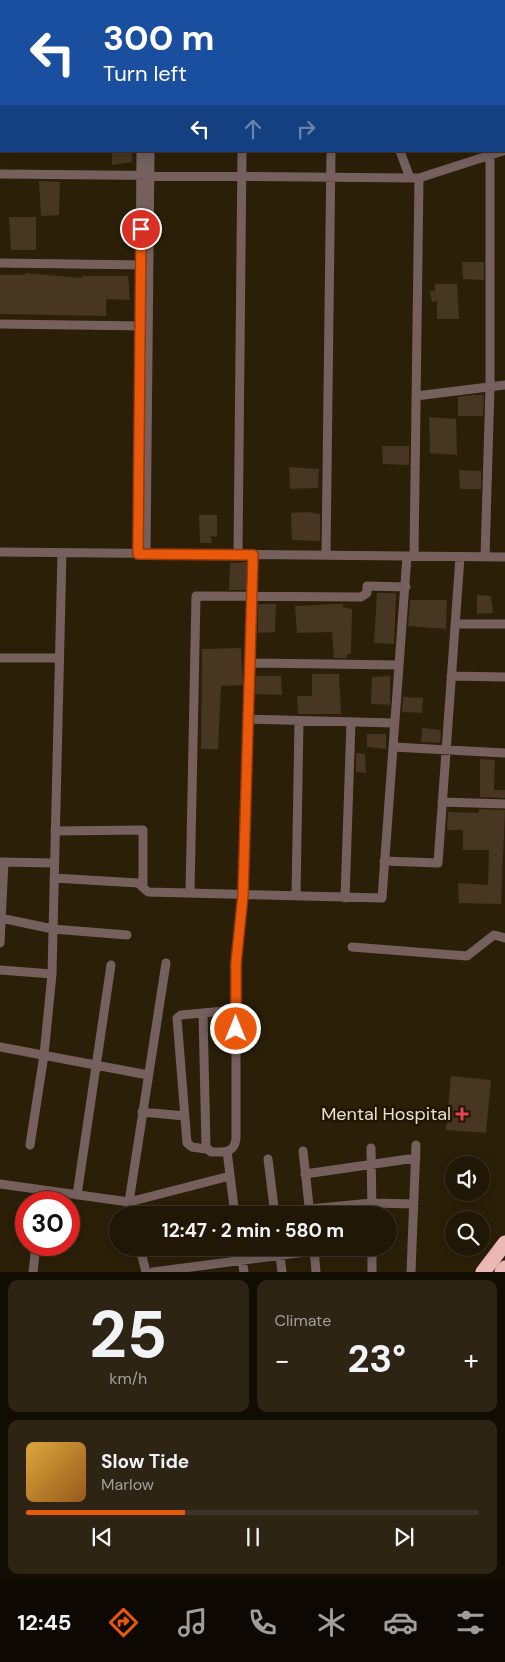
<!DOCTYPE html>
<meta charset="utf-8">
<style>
body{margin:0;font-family:"DM Sans",sans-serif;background:#2d2414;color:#f1f3f6;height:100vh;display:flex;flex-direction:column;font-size:19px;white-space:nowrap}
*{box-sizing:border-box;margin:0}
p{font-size:16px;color:#a29f9b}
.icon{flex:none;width:28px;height:28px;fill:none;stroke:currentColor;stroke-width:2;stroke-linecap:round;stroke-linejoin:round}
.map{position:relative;height:1272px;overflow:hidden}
.drawer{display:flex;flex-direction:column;gap:8px;padding:8px;background:#120d03;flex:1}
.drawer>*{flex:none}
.guide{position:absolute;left:0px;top:0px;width:505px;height:152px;box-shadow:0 2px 12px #0003,0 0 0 1px #3d3628;background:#1a4fa0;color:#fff;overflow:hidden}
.buttons{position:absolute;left:445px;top:1156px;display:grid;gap:10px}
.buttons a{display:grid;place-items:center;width:45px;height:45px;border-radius:50%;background:#201706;box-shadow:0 2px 12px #0003,0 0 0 1px #3d3628;font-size:25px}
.speed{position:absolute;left:15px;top:1191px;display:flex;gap:10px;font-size:25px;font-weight:700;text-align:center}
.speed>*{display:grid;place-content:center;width:65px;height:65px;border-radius:50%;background:#201706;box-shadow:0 2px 12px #0003,0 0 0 1px #3d3628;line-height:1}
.speed .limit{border:8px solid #d22;background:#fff;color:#111}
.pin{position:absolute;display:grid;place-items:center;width:42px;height:42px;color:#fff;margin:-21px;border:2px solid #fff;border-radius:50%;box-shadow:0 1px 5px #0007}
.me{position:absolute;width:55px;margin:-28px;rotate:0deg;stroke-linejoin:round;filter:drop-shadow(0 0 4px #0008)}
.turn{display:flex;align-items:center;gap:18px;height:105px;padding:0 20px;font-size:22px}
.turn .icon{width:65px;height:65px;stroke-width:2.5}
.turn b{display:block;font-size:35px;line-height:42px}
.lanes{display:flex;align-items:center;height:48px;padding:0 20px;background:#0003;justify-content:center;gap:25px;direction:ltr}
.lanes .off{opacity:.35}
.big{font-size:38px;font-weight:700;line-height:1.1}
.drawer .widget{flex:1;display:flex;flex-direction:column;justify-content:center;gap:8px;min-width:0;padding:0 18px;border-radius:10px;background:#2d2414}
.drawer .dial{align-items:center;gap:0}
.dial b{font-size:65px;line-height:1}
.song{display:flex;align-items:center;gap:15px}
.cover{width:60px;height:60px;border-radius:8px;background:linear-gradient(135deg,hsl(40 70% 55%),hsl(30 70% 35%))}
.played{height:5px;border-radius:2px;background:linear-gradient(90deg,#ea580c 35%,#3d3628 35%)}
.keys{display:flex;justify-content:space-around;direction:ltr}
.heat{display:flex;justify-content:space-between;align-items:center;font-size:28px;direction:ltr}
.drawer .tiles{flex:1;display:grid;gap:8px;grid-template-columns:1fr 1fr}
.widget:last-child{grid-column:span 2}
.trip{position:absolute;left:109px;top:1206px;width:288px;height:50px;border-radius:25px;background:#201706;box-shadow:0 2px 12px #0003,0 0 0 1px #3d3628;font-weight:700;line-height:50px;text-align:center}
.tabs{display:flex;height:80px;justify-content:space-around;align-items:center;background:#0d0902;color:#a29f9b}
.tabs .icon{width:35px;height:35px}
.tabs .active{color:#ea580c}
.tabs b{font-size:22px;color:#f1f3f6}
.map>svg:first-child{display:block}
</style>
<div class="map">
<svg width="505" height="1272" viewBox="0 0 505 1272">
<rect width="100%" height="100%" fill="#2b1f08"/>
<path fill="#473621" d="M112 151H132V162L112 165Z
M39 181 60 182 59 215 41 216Z
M9 217H36V250H11Z
M462 262H484V280L463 279Z
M25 273 82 278V276H128L130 300 106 299V316L0 314V275H25Z
M435 284H457L459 319H437V301L432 302 430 291H435Z
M473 395H484L483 416H458V397Z
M429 417 456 419 457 455 430 453Z
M382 446H409V465L383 464Z
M289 467 319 469 318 488 290 489Z
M459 470 481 471V489H460Z
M308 512 320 514V541L292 540 291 513Z
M199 515H217V537L211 536 212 543H200Z
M247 562 246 590H229L230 563Z
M377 593H396L394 644 374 643Z
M477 595 491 596 493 613 477 614Z
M410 600H447L446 629 408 626Z
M258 604H276L275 632 258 633Z
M333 604H343V607L352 609 351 654H347V658H334L332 632 297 633 295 606Z
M241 648 243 685 221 686 218 749H201L202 649Z
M312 674H339L341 714H298L297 696H312Z
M256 676H281L282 695 255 694Z
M390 676V705L371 704 372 677Z
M403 697 423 698 422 713 402 712Z
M422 728 441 730 440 743 421 742Z
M367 734H386V749L367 747Z
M356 753 365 754 366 773 356 772Z
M480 759 495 760 494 790H505V798L480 797Z
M479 809 505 810 501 904 459 903 458 883 488 885 489 850H463V830H447L448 812 479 813Z
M451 1076 491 1080 486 1133 446 1130Z"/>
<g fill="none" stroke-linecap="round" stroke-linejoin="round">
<path stroke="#75605e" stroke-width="9" d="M338 0 339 1
M476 0 477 1
M79 1V0
M143 1V0
M151 1V0
M244 1V0
M0 21H1
M504 64 505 67
M0 92H1
M0 101H1
M400 151 410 178
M0 174 410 178H419L503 151
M0 263 145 265
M0 324 145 326
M416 396 505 385
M0 552 505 557
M138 554 141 151
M146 554 150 151
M238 554 242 151
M326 555 331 151
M414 556 419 178
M485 557 490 387V156
M455 624H505
M0 658H59
M250 663 399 665
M451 676 505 677
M248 719 394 723
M393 747 505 753
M442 802 505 804
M55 831 143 830V887
M384 861 438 863 460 557
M0 862 54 863
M54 878 138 883 148 892 382 898 407 556
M190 893 196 596 361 597 367 593V586L406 587
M296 896 299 721
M345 898 351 722
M0 918 53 929 127 935
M0 943 4 862
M352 947 467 956 494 935 505 938
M0 970 52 974 62 553
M203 1013 206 1147 211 1152C223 1152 234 1154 236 1139V963L243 895 253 555
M0 1047 148 1075
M142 1112 185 1116
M30 1145 44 1055 52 974
M371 1148 372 1215
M206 1149 192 1147 187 1143 177 1018 181 1015 236 1010
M227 1151 235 1215
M303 1151 310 1215
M268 1159 275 1215
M305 1174 416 1158
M0 1184 129 1202 230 1176
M77 1195 111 965
M41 1202 42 1190
M309 1209 372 1203 414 1204
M132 1215 129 1202 166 963
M140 1248 146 1272
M240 1248 244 1272
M279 1248 282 1272
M314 1248 316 1272
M372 1248V1272
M33 1272 36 1245
M153 1272 314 1251
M411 1272 416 1145"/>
<path stroke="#ecb8b4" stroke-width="15" d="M504 0 505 3
M483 1272 505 1243
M502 1272 505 1268"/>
</g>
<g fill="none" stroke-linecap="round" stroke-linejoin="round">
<g stroke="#983908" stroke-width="12">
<path id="route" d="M141 229 138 554 253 555 243 895 236 963V1029"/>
</g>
<use href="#route" stroke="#ea580c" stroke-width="9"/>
</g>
<path fill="#e0444e" stroke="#221501" stroke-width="2" d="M459.5 1106.5h5v5h5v5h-5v5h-5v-5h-5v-5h5z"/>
<g text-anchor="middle" stroke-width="5" stroke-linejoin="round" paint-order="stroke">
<g font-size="18" fill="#eae2d4" stroke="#221501" text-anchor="end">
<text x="451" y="1120">Mental Hospital</text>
</g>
</g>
</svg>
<div class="buttons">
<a><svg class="icon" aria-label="sound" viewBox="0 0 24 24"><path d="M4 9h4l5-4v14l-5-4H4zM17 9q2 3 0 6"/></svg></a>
<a><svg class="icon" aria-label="search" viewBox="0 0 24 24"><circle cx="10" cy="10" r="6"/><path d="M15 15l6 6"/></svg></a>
</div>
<div class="speed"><div class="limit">30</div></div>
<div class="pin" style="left:141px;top:229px;background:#d93025"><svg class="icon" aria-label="arrive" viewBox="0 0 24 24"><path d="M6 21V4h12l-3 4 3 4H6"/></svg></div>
<svg class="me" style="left:236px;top:1029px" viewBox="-20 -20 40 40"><circle r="17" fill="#ea580c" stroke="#fff" stroke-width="3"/><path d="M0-11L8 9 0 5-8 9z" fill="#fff"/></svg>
<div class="trip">12:47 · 2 min · 580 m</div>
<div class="guide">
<div class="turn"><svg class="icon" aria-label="left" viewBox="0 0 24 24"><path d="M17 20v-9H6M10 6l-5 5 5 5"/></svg><div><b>300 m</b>Turn left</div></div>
<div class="lanes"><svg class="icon" aria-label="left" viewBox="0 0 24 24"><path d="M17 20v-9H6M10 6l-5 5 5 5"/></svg><svg class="icon off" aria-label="ahead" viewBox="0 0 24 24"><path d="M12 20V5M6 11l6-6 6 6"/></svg><svg class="icon off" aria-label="right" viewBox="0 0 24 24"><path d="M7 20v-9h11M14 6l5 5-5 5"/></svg></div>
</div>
</div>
<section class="drawer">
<div class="tiles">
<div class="widget dial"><b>25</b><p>km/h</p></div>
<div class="widget"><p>Climate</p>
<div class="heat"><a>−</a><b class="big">23°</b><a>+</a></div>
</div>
<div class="widget">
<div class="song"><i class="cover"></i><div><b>Slow Tide</b><p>Marlow</p></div></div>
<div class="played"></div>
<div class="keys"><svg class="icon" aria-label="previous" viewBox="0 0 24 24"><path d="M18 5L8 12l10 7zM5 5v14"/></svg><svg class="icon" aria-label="pause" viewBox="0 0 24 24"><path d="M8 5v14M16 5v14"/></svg><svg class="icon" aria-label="next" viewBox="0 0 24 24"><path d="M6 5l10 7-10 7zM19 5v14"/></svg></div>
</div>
</div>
</section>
<nav class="tabs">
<b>12:45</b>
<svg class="icon active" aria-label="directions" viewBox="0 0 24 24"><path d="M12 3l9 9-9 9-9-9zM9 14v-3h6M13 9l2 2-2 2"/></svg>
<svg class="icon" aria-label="music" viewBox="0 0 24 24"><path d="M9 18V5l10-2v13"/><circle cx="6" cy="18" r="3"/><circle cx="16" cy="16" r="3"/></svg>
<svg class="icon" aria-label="phone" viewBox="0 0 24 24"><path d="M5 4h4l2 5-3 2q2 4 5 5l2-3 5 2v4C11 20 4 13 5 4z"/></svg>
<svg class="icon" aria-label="climate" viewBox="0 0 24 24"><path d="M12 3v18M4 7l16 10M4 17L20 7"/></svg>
<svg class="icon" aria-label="car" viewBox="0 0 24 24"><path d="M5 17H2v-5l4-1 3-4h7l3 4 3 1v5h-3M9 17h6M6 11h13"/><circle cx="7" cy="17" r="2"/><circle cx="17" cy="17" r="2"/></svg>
<svg class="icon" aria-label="filters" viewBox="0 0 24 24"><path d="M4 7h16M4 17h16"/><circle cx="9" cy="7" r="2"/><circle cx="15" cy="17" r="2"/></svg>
</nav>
